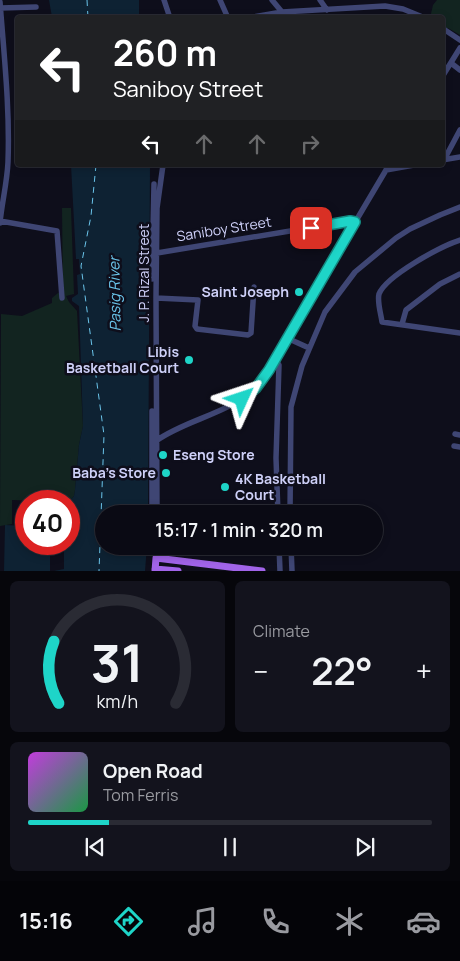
<!DOCTYPE html>
<meta charset="utf-8">
<style>
body{margin:0;font-family:Manrope,sans-serif;background:#13131d;color:#f1f3f6;height:100vh;display:flex;flex-direction:column;font-size:19px;white-space:nowrap}
*{box-sizing:border-box;margin:0}
p{font-size:16px;color:#999aa0}
.icon{flex:none;width:28px;height:28px;fill:none;stroke:currentColor;stroke-width:2;stroke-linecap:round;stroke-linejoin:round}
.map{position:relative;height:571px;overflow:hidden}
.side{display:flex;flex-direction:column;gap:10px;padding:10px;background:#06060b;flex:1}
.side>*{flex:none}
.hud{position:absolute;left:15px;top:15px;width:430px;height:152px;border-radius:5px;box-shadow:0 2px 8px #0003,0 0 0 1px #2a2b34;background:#202124;color:#fff;overflow:hidden}
.speed{position:absolute;left:15px;top:490px;display:flex;gap:10px;font-size:25px;font-weight:700;text-align:center}
.speed>*{display:grid;place-content:center;width:65px;height:65px;border-radius:50%;background:#0a0a14;box-shadow:0 2px 8px #0003,0 0 0 1px #2a2b34;line-height:1}
.speed .limit{border:8px solid #d22;background:#fff;color:#111}
.pin{position:absolute;display:grid;place-items:center;width:42px;height:42px;color:#fff;margin:-21px;border-radius:10px;box-shadow:0 2px 8px #0006}
.me{position:absolute;width:55px;margin:-28px;rotate:48deg;stroke-linejoin:round;filter:drop-shadow(0 0 4px #0008)}
.turn{display:flex;align-items:center;gap:18px;height:105px;padding:0 15px;font-size:22px}
.turn .icon{width:65px;height:65px;stroke-width:2.5}
.turn b{display:block;font-size:35px;line-height:42px}
.lanes{display:flex;align-items:center;height:48px;padding:0 15px;background:#0003;justify-content:center;gap:25px;direction:ltr}
.lanes .off{opacity:.35}
.big{font-size:38px;font-weight:600;line-height:1.1}
.side .tile{flex:1;display:flex;flex-direction:column;justify-content:center;gap:8px;min-width:0;padding:0 18px;border-radius:8px;background:#13131d}
.side .dial{align-items:center;gap:0}
.dial svg{height:130px;overflow:visible;fill:none;stroke:#2a2b34;stroke-width:7;stroke-linecap:round;text-anchor:middle}
.dial text{fill:#f1f3f6;stroke:none}
.song{display:flex;align-items:center;gap:15px}
.cover{width:60px;height:60px;border-radius:8px;background:linear-gradient(135deg,hsl(290 70% 55%),hsl(140 70% 35%))}
.played{height:5px;border-radius:2px;background:linear-gradient(90deg,#1ed5c8 20%,#2a2b34 20%)}
.keys{display:flex;justify-content:space-around;direction:ltr}
.heat{display:flex;justify-content:space-between;align-items:center;font-size:28px;direction:ltr}
.side .tiles{flex:1;display:grid;gap:10px;grid-template-columns:1fr 1fr}
.tile:last-child{grid-column:span 2}
.trip{position:absolute;left:95px;top:505px;width:288px;height:50px;border-radius:25px;background:#0a0a14;box-shadow:0 2px 8px #0003,0 0 0 1px #2a2b34;font-weight:600;line-height:50px;text-align:center}
.tab-bar{display:flex;height:80px;justify-content:space-around;align-items:center;background:#040408;color:#999aa0}
.tab-bar .icon{width:35px;height:35px}
.tab-bar .current{color:#1ed5c8}
.tab-bar b{font-size:22px;color:#f1f3f6}
.map>svg:first-child{display:block}
</style>
<div class="map">
<svg width="460" height="571" viewBox="0 0 460 571">
<rect width="100%" height="100%" fill="#0e0e1b"/>
<path fill="#122420" d="M437 0H460V35L448 28 443 29 442 18H430L433 5Z
M62 208H71L74 294 66 296 69 302 77 311 83 426 79 445 75 490 74 496 69 502 12 500V524L0 526 1 314 22 316 52 303V298L58 293 63 294Z"/>
<path fill="#0e2233" d="M49 0H139V16L136 18 52 17Z
M71 165H150L148 514H104V546H147L145 571H54L64 569V544H69V502L74 496 75 490 79 445 83 426 79 306 72 301V298L78 294 77 275 80 274 79 259H76Z
M5 525 26 526V544H50V571H4Z"/>
<g fill="none" stroke-linecap="round" stroke-linejoin="round">
<path stroke="#6ac4ea" stroke-width="1" stroke-dasharray="6 5" stroke-linecap="butt" d="M87 0 88 18
M96 165 91 216 81 266 104 435 99 571"/>
<path stroke="#3f4674" stroke-width="5.5" d="M164 0 170 18
M220 0 228 18
M272 0 282 12
M320 0 327 10
M0 2C4 55 10 109 8 162 7 183 2 202 0 223
M0 8 36 7
M247 18 282 12 385 6 403 9 425 18
M442 28 460 40
M451 63 460 70
M442 77 460 48
M442 160 460 157
M444 160 460 130
M386 170 414 165
M0 221 57 231 62 298
M460 240C441 246 386 276 379 294 377 302 381 314 382 322L460 333
M157 253 350 221 355 222
M152 279 154 184
M156 298 198 300 195 326 197 329 248 335 251 333 254 287
M402 324 406 310 440 284 460 274
M287 338 309 348
M275 359 279 365 276 458 278 514
M455 434 460 435
M156 441C188 418 233 414 260 383L389 165
M454 446 460 447
M152 514V411
M157 514 156 298 157 208 163 165
M290 514 291 407 302 366 325 312 355 272 396 238 410 229 440 215 460 207
M279 546 280 571
M291 546 292 571
M156 558V546"/>
<path stroke="#a164e9" stroke-width="7" d="M155 569 178 571
M155 571 156 558 262 571"/>
</g>
<g fill="none" stroke-linecap="round" stroke-linejoin="round">
<g stroke="#148a82" stroke-width="12">
<path id="route" d="M242 399 256 388 269 370 355 222 350 221 311 228"/>
</g>
<use href="#route" stroke="#1ed5c8" stroke-width="9"/>
</g>
<g fill="#1ed5c8" stroke="#0e0e1b" stroke-width="2">
<circle cx="299" cy="292" r="5"/>
<circle cx="189" cy="360" r="5"/>
<circle cx="163" cy="455" r="5"/>
<circle cx="166" cy="473" r="5"/>
<circle cx="225" cy="487" r="5"/>
</g>
<g text-anchor="middle" stroke-width="5" stroke-linejoin="round" paint-order="stroke">
<g font-size="14" fill="#ced0f8" stroke="#0e0e1b">
<text transform="translate(224 229) rotate(-9)" y="5">Saniboy Street</text>
<text transform="translate(144 273) rotate(-90)" y="5">J. P. Rizal Street</text>
</g>
<g font-size="14" font-weight="bold" fill="#ced0f8" stroke="#0e0e1b" text-anchor="end">
<text x="289" y="297">Saint Joseph</text>
<text x="179" y="357">Libis<tspan x="179" dy="16">Basketball Court</tspan></text>
<text x="173" y="460" text-anchor="start">Eseng Store</text>
<text x="156" y="478">Baba's Store</text>
<text x="235" y="484" text-anchor="start">4K Basketball<tspan x="235" dy="16">Court</tspan></text>
</g>
<g font-size="15" font-style="italic" fill="#6ac4ea" stroke="#0e0e1b">
<text transform="translate(115 294) rotate(-91)" y="5">Pasig River</text>
</g>
</g>
</svg>
<div class="speed"><div class="limit">40</div></div>
<div class="pin" style="left:311px;top:228px;background:#d93025"><svg class="icon" aria-label="arrive" viewBox="0 0 24 24"><path d="M6 21V4h12l-3 4 3 4H6"/></svg></div>
<svg class="me" style="left:242px;top:399px" viewBox="-20 -20 40 40"><path d="M0-17L14 15 0 8-14 15z" fill="#1ed5c8" stroke="#fff" stroke-width="4"/></svg>
<div class="trip">15:17 · 1 min · 320 m</div>
<div class="hud">
<div class="turn"><svg class="icon" aria-label="left" viewBox="0 0 24 24"><path d="M17 20v-9H6M10 6l-5 5 5 5"/></svg><div><b>260 m</b>Saniboy Street</div></div>
<div class="lanes"><svg class="icon" aria-label="left" viewBox="0 0 24 24"><path d="M17 20v-9H6M10 6l-5 5 5 5"/></svg><svg class="icon off" aria-label="ahead" viewBox="0 0 24 24"><path d="M12 20V5M6 11l6-6 6 6"/></svg><svg class="icon off" aria-label="ahead" viewBox="0 0 24 24"><path d="M12 20V5M6 11l6-6 6 6"/></svg><svg class="icon off" aria-label="right" viewBox="0 0 24 24"><path d="M7 20v-9h11M14 6l5 5-5 5"/></svg></div>
</div>
</div>
<section class="side">
<div class="tiles">
<div class="tile dial"><svg viewBox="0 0 100 80">
<path d="M14 69A42 42 0 1 1 86 69"/>
<path d="M14 69A42 42 0 0 1 11 31" stroke="#1ed5c8"/>
<text x="50" y="56" font-size="32" font-weight="700">31</text>
<text x="50" y="72" font-size="11">km/h</text>
</svg></div>
<div class="tile"><p>Climate</p>
<div class="heat"><a>−</a><b class="big">22°</b><a>+</a></div>
</div>
<div class="tile">
<div class="song"><i class="cover"></i><div><b>Open Road</b><p>Tom Ferris</p></div></div>
<div class="played"></div>
<div class="keys"><svg class="icon" aria-label="previous" viewBox="0 0 24 24"><path d="M18 5L8 12l10 7zM5 5v14"/></svg><svg class="icon" aria-label="pause" viewBox="0 0 24 24"><path d="M8 5v14M16 5v14"/></svg><svg class="icon" aria-label="next" viewBox="0 0 24 24"><path d="M6 5l10 7-10 7zM19 5v14"/></svg></div>
</div>
</div>
</section>
<nav class="tab-bar">
<b>15:16</b>
<svg class="icon current" aria-label="directions" viewBox="0 0 24 24"><path d="M12 3l9 9-9 9-9-9zM9 14v-3h6M13 9l2 2-2 2"/></svg>
<svg class="icon" aria-label="music" viewBox="0 0 24 24"><path d="M9 18V5l10-2v13"/><circle cx="6" cy="18" r="3"/><circle cx="16" cy="16" r="3"/></svg>
<svg class="icon" aria-label="phone" viewBox="0 0 24 24"><path d="M5 4h4l2 5-3 2q2 4 5 5l2-3 5 2v4C11 20 4 13 5 4z"/></svg>
<svg class="icon" aria-label="climate" viewBox="0 0 24 24"><path d="M12 3v18M4 7l16 10M4 17L20 7"/></svg>
<svg class="icon" aria-label="car" viewBox="0 0 24 24"><path d="M5 17H2v-5l4-1 3-4h7l3 4 3 1v5h-3M9 17h6M6 11h13"/><circle cx="7" cy="17" r="2"/><circle cx="17" cy="17" r="2"/></svg>
</nav>
